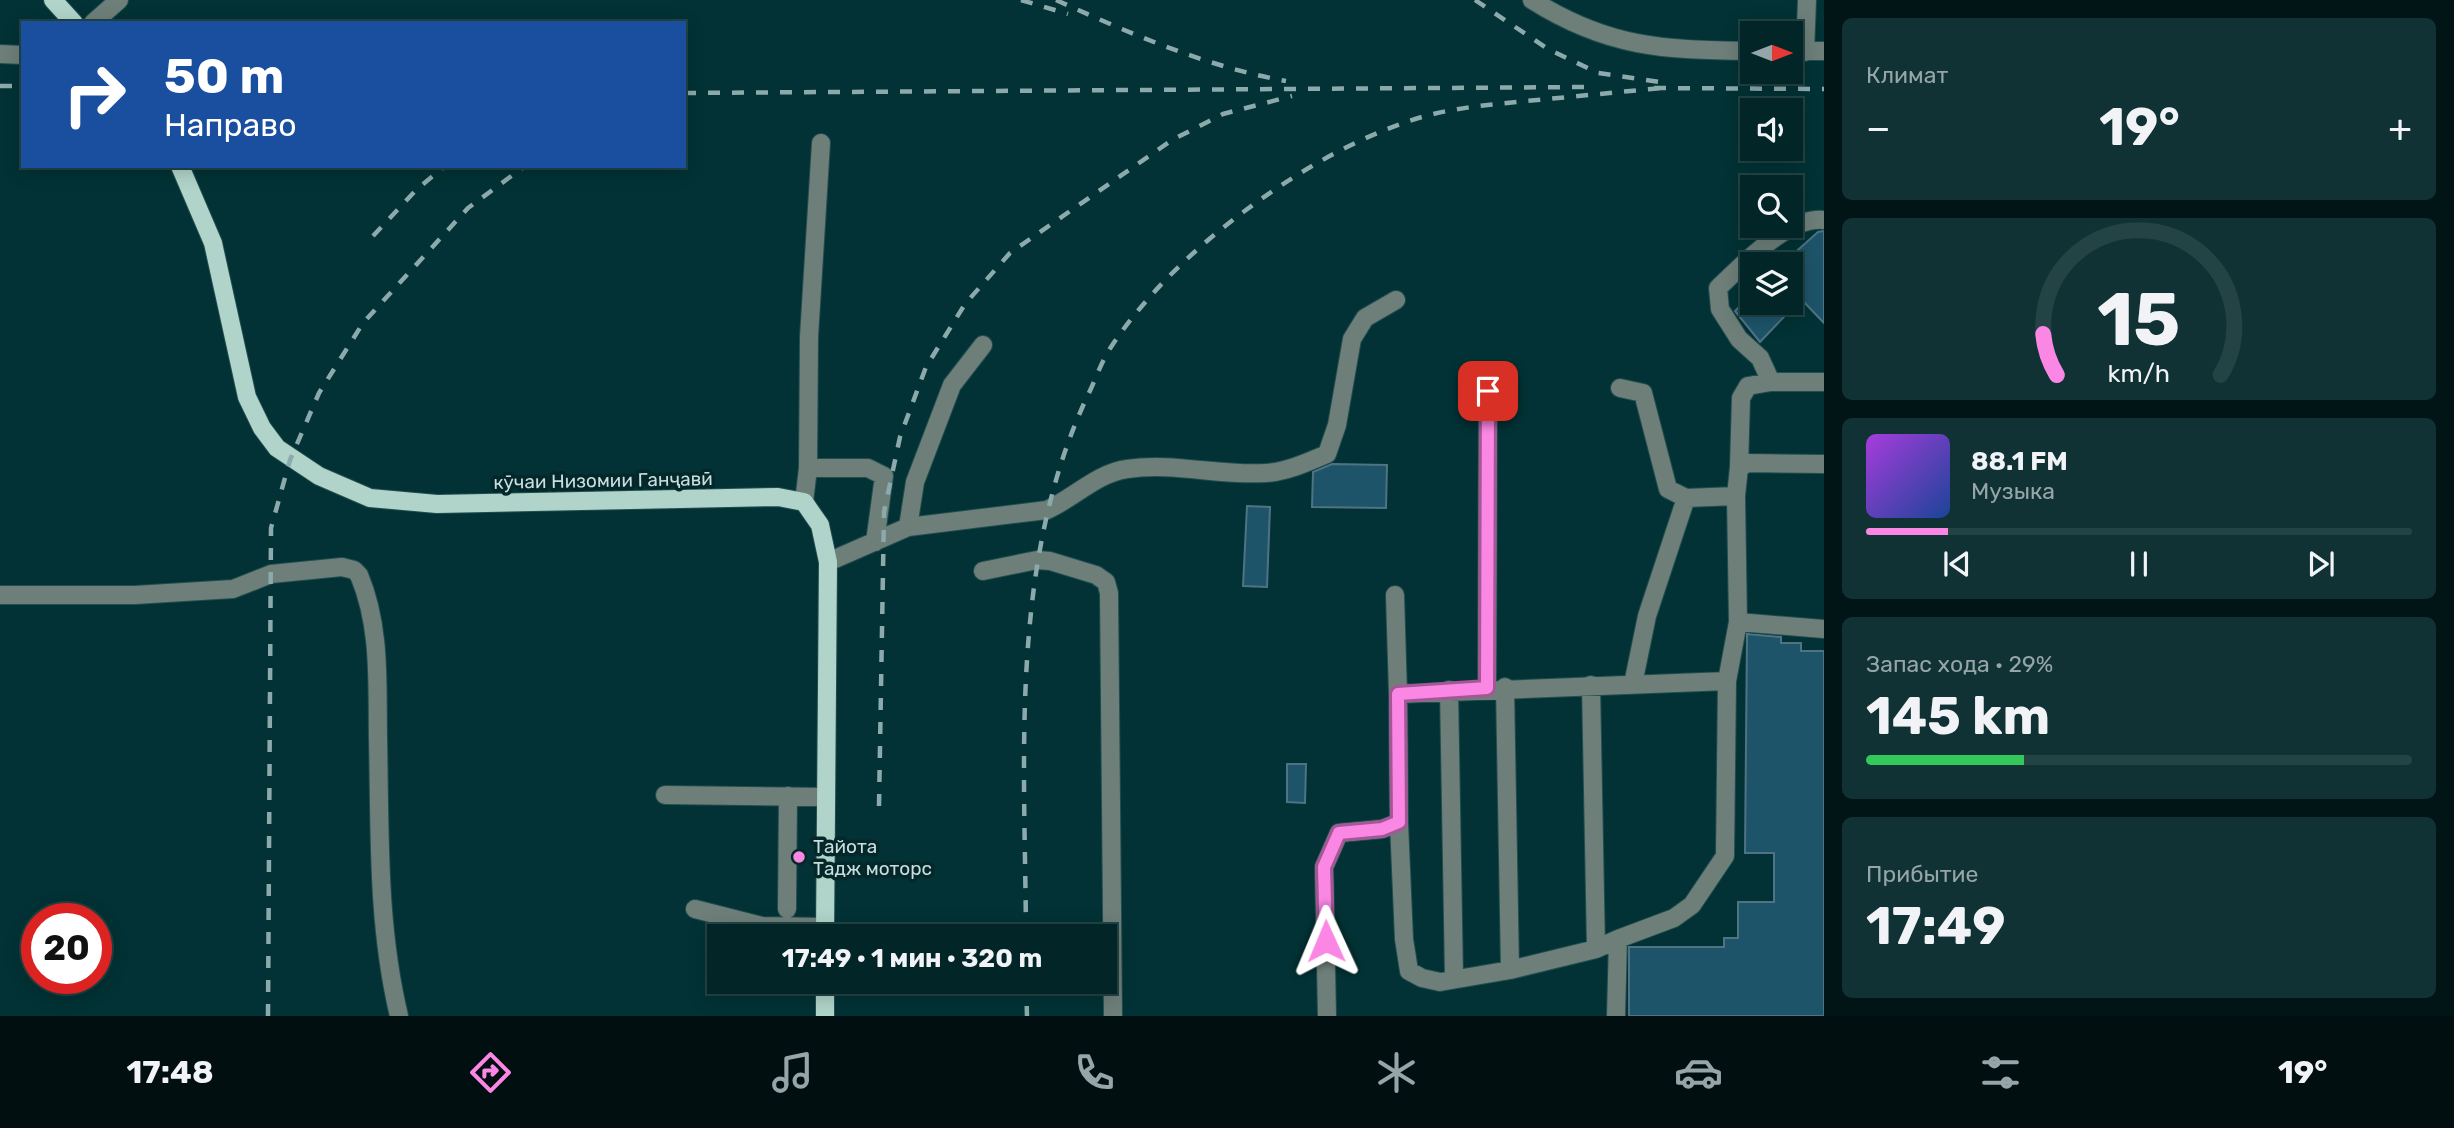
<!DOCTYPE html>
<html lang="ru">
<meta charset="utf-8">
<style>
body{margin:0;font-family:Rubik,sans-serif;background:#103234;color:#f1f3f6;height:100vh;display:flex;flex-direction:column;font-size:26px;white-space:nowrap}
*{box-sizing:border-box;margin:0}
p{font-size:23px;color:#96a5a8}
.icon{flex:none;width:38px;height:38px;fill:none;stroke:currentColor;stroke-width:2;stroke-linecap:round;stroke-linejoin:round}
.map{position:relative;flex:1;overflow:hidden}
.drawer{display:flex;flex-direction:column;gap:18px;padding:18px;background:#011516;width:630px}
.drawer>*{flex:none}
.top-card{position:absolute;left:21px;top:21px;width:665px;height:147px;border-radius:0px;box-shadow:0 4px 18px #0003,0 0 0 2px #234345;background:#1a4fa0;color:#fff;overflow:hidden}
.needle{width:46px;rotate:90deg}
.fabs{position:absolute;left:1740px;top:21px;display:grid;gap:14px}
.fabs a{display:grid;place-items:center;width:63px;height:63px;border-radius:0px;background:#022628;box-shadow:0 4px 18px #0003,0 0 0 2px #234345;font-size:35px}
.speed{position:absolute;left:21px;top:903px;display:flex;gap:14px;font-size:35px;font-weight:700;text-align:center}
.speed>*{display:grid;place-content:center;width:91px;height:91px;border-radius:50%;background:#022628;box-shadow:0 4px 18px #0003,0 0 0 2px #234345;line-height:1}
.speed .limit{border:10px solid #d22;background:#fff;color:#111}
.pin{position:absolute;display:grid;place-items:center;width:60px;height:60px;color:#fff;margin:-30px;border-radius:14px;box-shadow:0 4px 10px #0006}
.me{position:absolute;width:77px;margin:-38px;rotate:359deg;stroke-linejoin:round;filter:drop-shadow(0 0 5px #0008)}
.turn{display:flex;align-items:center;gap:24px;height:147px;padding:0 28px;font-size:32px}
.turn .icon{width:91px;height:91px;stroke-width:2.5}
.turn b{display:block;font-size:49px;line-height:60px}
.big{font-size:52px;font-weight:700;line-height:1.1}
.drawer .tile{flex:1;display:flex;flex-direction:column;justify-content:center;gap:10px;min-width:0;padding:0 24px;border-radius:10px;background:#103234}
.drawer .dial{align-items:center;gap:0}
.dial svg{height:182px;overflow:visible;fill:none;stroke:#234345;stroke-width:7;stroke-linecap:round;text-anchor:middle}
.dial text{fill:#f1f3f6;stroke:none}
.song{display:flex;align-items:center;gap:21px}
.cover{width:84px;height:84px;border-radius:10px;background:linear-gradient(135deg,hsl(280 70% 55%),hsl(220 70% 35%))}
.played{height:7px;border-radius:4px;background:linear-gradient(90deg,#fb87e5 15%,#234345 15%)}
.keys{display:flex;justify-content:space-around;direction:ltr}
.heat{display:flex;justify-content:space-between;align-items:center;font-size:38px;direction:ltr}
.charge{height:10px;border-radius:5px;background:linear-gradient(90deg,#34c759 29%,#234345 0)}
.trip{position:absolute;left:707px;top:924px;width:410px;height:70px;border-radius:0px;background:#022628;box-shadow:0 4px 18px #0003,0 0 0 2px #234345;font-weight:700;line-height:70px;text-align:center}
.dock{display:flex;height:112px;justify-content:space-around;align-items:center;background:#010f10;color:#96a5a8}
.dock .icon{width:49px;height:49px}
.dock .current{color:#fb87e5}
.dock b{font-size:32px;color:#f1f3f6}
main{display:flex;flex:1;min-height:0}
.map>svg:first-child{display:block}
</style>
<main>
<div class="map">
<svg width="1824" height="1016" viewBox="0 0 1824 1016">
<rect width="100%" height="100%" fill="#023235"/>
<path fill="#1e5469" stroke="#4f7383" stroke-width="2" d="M1824 231V323L1801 299 1760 342 1735 311 1752 294V303H1790V257L1818 232Z
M1332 464 1387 465 1386 508 1312 507 1313 472Z
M1247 506 1270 507 1267 587 1243 586Z
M1747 634 1781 637V643H1801V651H1824V1016H1629V947H1724V938H1738V902H1774V853H1745Z
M1287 764H1306L1305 803 1287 802Z"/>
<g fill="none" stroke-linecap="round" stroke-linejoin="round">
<g stroke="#224e50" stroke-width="20">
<path id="minor" d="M1532 0C1608 48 1664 50 1752 51
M93 23 119 0
M1790 51H1824
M1805 52 1807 0
M0 54 23 55
M1771 382 1760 358 1739 339 1720 309 1718 288C1743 265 1787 216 1824 220
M1620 388 1643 393 1668 489 1686 498 1736 496
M1739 467 1741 398 1748 386 1771 382H1824
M808 468H868L884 476 875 542
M804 502 808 468 809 337 821 143
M908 527 915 482 952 385 983 345
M828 562 908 527 1047 510C1074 498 1097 473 1127 469 1173 462 1219 476 1266 473 1286 472 1308 462 1327 454L1337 425 1352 339 1365 318 1396 300
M983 571 1037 560 1050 561 1096 575 1106 582 1109 593 1113 1016
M0 595H135L233 589 271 574 342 567 354 570 359 575C381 627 377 683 378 739 380 833 377 924 399 1016
M1395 595 1398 694
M1738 622 1824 629
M1633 684 1647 616 1686 498
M1591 685 1596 949
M1505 687 1510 970
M1487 688 1488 391
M1449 690 1454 977
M665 795 826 797
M1399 823 1404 939 1409 971 1422 978 1440 982 1510 970 1596 949 1618 939
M695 909 762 926 825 927
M787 909 788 796
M1327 1016 1324 867 1339 833 1382 829 1399 823 1398 694 1727 681
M1616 1016 1618 939 1674 918 1692 905 1725 856 1727 681 1738 622 1736 496 1739 467 1749 463 1824 464"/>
</g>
<g stroke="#224e50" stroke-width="20">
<path id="major" d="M53 0 74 23
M180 166 213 243 247 397 262 428 277 448 319 476 370 498 437 504 778 497 804 502 820 525 828 562 825 936
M825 1016V982"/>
</g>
<use href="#minor" stroke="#6e7f79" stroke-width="18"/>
<use href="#major" stroke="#b0d4c9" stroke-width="18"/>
<path stroke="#8ca9ab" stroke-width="4.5" stroke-dasharray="12 12" stroke-linecap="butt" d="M1021 0 1068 14
M1056 0C1129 33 1207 67 1286 81
M1475 0 1548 49 1598 73 1659 82
M0 86H23
M1654 88 1824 89
M684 93 1584 87
M373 236 416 190 445 166
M879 806 884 512 900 437 926 367 965 304 1010 253 1172 140 1223 114 1292 96
M1026 936C1025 757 1009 564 1087 397 1095 381 1101 362 1111 347 1146 294 1196 247 1246 210 1296 173 1350 141 1409 121 1447 108 1487 105 1526 101 1571 97 1617 92 1662 88
M1026 982 1027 1016
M268 1016 271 528 290 460 319 393 363 323 468 208 525 166"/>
</g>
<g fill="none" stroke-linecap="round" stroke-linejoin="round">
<g stroke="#a35895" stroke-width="18">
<path id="route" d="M1326 941 1324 867 1339 833 1382 829 1399 822 1398 694 1487 688 1488 391"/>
</g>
<use href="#route" stroke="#fb87e5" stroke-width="12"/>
</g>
<circle fill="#fb87e5" stroke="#042729" stroke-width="2.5" cx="799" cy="857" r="7"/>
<g text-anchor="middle" stroke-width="7" stroke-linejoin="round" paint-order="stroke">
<g font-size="19" fill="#c8dedf" stroke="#042729">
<text transform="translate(603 480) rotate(-1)" y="7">кӯчаи Низомии Ганҷавӣ</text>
</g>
<g font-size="19" fill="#c8dedf" stroke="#042729" text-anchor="start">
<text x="813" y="853">Тайота<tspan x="813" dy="22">Тадж моторс</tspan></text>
</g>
</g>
</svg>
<div class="fabs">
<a><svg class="needle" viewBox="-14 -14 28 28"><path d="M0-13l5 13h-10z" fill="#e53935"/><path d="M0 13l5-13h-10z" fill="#96a5a8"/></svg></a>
<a><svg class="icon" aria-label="sound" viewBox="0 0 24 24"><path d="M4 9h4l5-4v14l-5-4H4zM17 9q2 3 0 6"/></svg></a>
<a><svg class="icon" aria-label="search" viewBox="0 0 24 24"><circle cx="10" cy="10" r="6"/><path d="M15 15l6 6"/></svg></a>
<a><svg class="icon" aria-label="layers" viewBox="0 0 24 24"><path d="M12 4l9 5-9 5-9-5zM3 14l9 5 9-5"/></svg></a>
</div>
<div class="speed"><div class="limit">20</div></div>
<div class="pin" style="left:1488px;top:391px;background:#d93025"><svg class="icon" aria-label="arrive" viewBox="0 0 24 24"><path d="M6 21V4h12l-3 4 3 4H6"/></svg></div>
<svg class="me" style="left:1326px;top:941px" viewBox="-20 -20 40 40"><path d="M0-17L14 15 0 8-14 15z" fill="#fb87e5" stroke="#fff" stroke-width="4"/></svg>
<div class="trip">17:49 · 1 мин · 320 m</div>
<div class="top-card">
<div class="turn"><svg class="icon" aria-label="right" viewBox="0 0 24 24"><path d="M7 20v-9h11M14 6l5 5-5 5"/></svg><div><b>50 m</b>Направо</div></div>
</div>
</div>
<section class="drawer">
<div class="tile"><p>Климат</p>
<div class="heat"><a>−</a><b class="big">19°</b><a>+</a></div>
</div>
<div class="tile dial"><svg viewBox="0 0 100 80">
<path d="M14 69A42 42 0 1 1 86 69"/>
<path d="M14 69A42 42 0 0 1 8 51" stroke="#fb87e5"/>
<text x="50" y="56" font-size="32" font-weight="700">15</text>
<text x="50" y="72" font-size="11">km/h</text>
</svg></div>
<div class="tile">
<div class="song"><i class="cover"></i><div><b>88.1 FM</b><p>Музыка</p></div></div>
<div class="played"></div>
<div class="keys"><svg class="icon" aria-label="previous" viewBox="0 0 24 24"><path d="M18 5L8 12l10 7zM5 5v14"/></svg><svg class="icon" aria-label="pause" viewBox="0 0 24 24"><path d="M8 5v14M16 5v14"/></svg><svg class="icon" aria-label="next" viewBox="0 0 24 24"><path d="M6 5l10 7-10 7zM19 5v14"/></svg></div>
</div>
<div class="tile"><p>Запас хода · 29%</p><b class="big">145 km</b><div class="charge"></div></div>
<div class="tile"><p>Прибытие</p><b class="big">17:49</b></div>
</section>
</main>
<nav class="dock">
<b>17:48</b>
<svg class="icon current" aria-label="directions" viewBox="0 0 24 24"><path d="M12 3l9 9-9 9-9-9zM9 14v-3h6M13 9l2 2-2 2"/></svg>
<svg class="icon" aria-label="music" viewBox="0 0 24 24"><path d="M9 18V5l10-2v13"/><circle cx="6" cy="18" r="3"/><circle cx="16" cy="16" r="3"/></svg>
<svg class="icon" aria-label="phone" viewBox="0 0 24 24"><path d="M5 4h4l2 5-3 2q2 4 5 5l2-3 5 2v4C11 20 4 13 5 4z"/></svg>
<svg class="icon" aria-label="climate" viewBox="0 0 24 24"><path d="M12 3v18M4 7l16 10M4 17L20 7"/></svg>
<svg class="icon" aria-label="car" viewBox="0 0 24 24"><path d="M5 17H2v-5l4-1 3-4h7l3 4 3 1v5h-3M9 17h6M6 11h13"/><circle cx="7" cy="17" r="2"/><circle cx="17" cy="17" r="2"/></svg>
<svg class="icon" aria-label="filters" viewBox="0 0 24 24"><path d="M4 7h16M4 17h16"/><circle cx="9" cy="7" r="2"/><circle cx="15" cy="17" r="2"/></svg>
<b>19°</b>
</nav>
